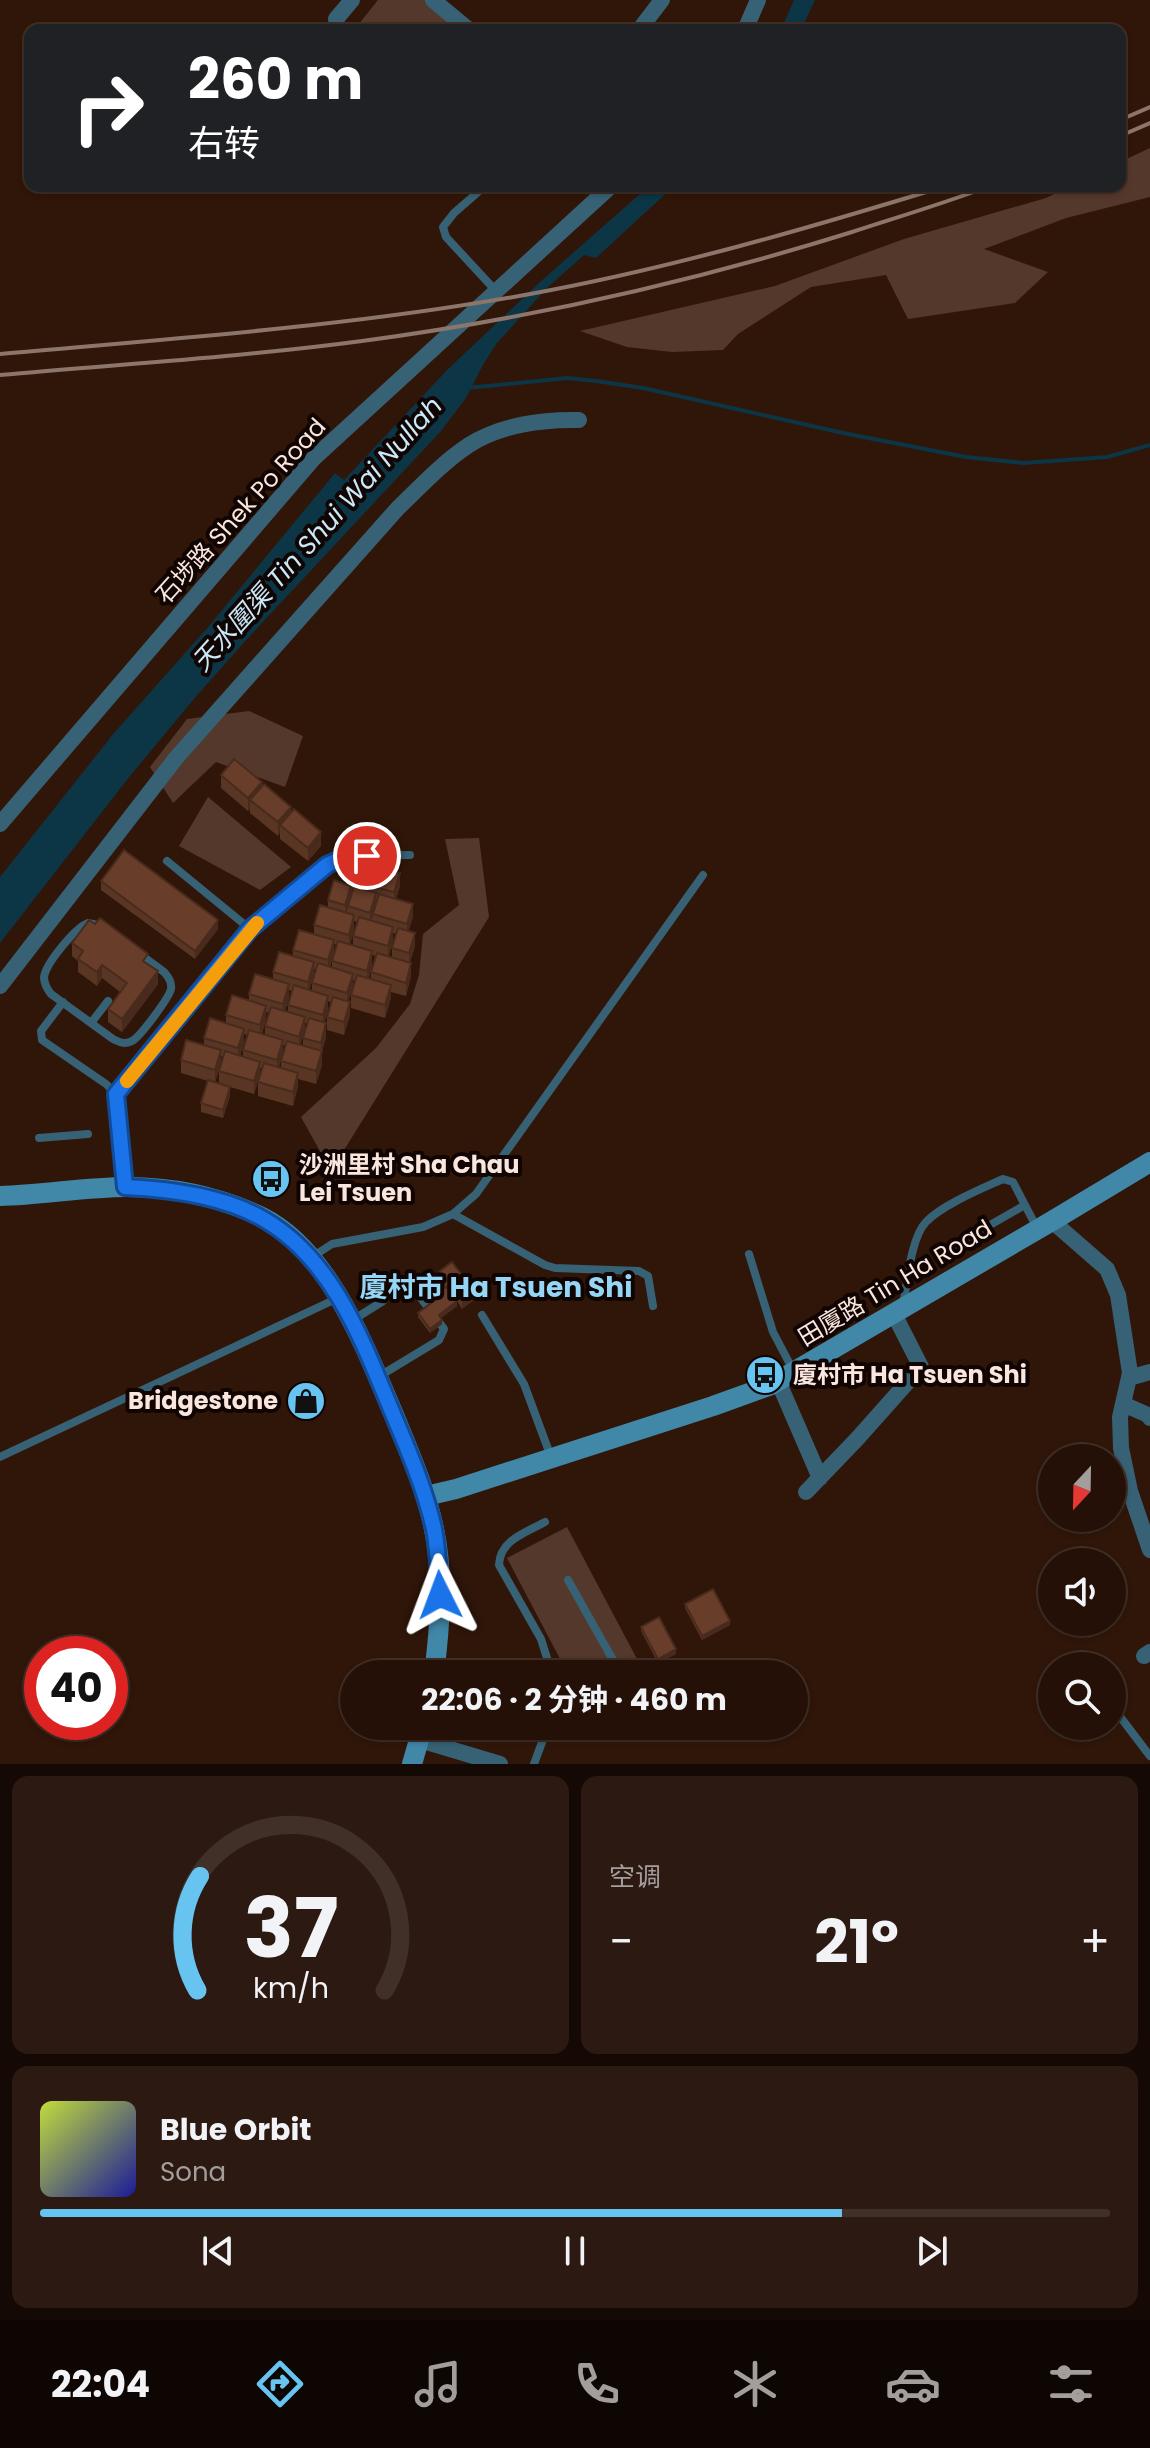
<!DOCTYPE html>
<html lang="zh">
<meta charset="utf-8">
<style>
body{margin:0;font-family:Poppins,"Noto Sans SC",sans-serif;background:#2c1911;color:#f1f3f6;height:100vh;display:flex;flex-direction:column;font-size:30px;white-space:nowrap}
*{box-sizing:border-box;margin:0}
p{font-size:26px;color:#a39d9b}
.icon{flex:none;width:44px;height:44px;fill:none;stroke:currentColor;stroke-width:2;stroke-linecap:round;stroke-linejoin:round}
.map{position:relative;height:1764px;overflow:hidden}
.details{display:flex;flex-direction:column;gap:12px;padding:12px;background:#140904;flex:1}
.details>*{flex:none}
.banner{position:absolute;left:24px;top:24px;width:1102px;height:168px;border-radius:16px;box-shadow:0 2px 6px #0004,0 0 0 2px #413028;background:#202124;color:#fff;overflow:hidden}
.needle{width:52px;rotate:202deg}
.controls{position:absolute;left:1038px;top:1444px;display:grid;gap:16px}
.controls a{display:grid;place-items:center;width:88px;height:88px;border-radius:50%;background:#241007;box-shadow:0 2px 6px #0004,0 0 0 2px #413028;font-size:40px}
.speed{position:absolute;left:24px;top:1636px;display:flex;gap:16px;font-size:40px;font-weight:700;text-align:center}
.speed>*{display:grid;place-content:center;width:104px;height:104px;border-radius:50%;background:#241007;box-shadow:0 2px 6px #0004,0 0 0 2px #413028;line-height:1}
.speed .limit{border:12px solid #d22;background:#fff;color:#111}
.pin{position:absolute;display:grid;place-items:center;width:68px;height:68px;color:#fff;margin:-34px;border:4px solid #fff;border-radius:50%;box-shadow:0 2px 8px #0007}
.me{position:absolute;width:88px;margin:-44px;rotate:357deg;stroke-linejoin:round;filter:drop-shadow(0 0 6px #0008)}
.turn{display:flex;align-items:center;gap:28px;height:168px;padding:0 32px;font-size:36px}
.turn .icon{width:104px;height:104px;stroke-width:2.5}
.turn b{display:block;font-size:56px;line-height:68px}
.big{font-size:60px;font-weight:700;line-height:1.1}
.details .tile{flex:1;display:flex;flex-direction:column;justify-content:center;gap:12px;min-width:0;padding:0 28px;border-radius:16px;background:#2c1911}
.details .dial{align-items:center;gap:0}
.dial svg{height:208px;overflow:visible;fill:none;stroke:#413028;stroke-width:7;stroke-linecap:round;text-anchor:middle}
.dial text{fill:#f1f3f6;stroke:none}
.song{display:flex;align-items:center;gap:24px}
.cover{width:96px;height:96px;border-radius:12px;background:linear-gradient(135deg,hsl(70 70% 55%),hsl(240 70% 35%))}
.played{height:8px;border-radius:4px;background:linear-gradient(90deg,#67c4f0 75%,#413028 75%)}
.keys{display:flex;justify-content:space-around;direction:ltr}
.heat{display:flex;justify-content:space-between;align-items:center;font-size:44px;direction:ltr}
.details .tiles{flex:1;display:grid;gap:12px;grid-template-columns:1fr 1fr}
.tile:last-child{grid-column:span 2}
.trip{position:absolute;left:340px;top:1660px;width:468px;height:80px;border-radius:40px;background:#241007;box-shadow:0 2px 6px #0004,0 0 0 2px #413028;font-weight:700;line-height:80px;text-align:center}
.tabs{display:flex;height:128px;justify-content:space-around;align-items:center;background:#0e0603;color:#a39d9b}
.tabs .icon{width:56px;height:56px}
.tabs .current{color:#67c4f0}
.tabs b{font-size:36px;color:#f1f3f6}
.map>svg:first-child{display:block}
</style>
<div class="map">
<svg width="1150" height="1764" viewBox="0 0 1150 1764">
<rect width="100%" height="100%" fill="#301609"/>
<path fill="#55382c" d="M378 0H427L464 30H354Z
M1150 148V197L1066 218 984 249 1048 272 1015 303 908 319 886 275 811 287 738 334 723 350 672 352 627 347 580 331 775 286 904 239 1046 198 1070 186H1120V162Z
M249 711 303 736 285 787 216 762 173 803 150 767 187 719Z
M208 797 291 867 260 890 179 846Z
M479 838 489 917 331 1171 301 1117 376 1048 410 1004 419 975 423 934 459 905 445 839Z
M567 1527 637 1659 609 1674H568L507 1558Z"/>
<path fill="#0c3546" d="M794 0H815L801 30H781Z
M649 186H674L596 258 584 255 547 288 497 343 484 363 466 398 441 431 248 638 193 700 130 776 0 943V877L114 733 209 626 335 473 344 480 447 370 540 282Z"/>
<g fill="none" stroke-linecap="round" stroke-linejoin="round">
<path stroke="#0c3546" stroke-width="4" d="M467 388 567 378 596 381 643 388 843 433 966 457 1024 463 1107 457 1150 445"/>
<path stroke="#376175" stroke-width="8" d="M485 186 454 213 443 227 446 237 496 291
M167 861 250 929
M88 923 102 926 164 972C168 977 172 981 171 989 169 998 140 1037 132 1041 125 1045 119 1042 113 1039L51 994C47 989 44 984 44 977 46 963 76 927 88 923Z
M63 1002 41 1031 42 1040 106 1084 116 1094
M91 1023 108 1001
M39 1138 88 1134
M124 1186 116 1094 250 929 307 881 327 865 346 856 410 855
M453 1214 545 1265 555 1268 639 1271 648 1276 653 1306
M955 1245 1025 1205
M749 1254 773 1332 794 1372
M312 1257 332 1244 423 1227 453 1214 476 1194 703 875
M903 1305C907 1284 911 1237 926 1222 942 1205 981 1189 1003 1179L1013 1182 1037 1228
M482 1315 524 1384 551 1457
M353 1320 383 1301 404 1282H409L444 1329 439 1340 378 1377
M0 1457 338 1298
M545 1522C525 1533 500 1540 499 1565L541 1639 552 1674
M568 1580 613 1660 614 1674
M1112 1706 1150 1756
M534 1764 548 1726"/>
<path stroke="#376175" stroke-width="16" d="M433 0 469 30
M338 30 336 19 352 0
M639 30 662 0
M745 30 758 0
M0 824 314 458 611 186
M0 986 176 758 398 508C420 487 443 462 469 445 500 425 543 419 579 420
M1052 1221 1107 1269 1118 1295 1130 1373 1120 1417 1121 1448 1130 1491 1150 1550
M1129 1378 1150 1372
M778 1381 820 1478
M1123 1404 1148 1415 1150 1418
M806 1492 857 1439 921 1367 894 1314
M1144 1656 1150 1652
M420 1740 500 1764"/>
<path stroke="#4187a8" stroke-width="20" d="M0 1196C42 1195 85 1187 127 1187 173 1187 220 1197 262 1217 330 1251 366 1350 394 1415 409 1452 426 1490 434 1529 444 1576 440 1627 434 1674
M426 1496 456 1489 713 1406 771 1385 1052 1221 1150 1162
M412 1764 423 1726"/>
<path stroke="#8c756a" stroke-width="4" d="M1120 120 1150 107
M1120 136 1150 123
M0 354C177 338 355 326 530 294 672 268 809 228 946 186
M0 375C121 364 242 357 362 341 528 319 692 282 852 232 898 217 945 203 990 186"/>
</g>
<path fill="#593524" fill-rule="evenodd" d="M221 775 262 786 291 813 321 846 308 861 280 839V832L278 836 250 813V809L248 811 221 788Z
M374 876 400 886 396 899 413 917 408 931 415 946 410 962 411 976 406 996 391 992V998L385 1018 351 1008V995L355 981 353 980V987L348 1001 350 1015 344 1035 327 1030V1017L331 1002 328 1001V1009L324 1023 326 1037 322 1052V1065L316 1084 298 1079V1086L293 1106 258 1096V1082L262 1069 260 1068V1075L254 1094 230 1087V1096L223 1118 201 1112V1103L208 1081 181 1073V1060L204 1045V1038L226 1023V1015L249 1001V994L273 979V972L293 956V950L314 934V925L328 907V900L346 884V878ZM354 921 357 922 353 936V946L350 945 354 928ZM393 933 396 934 392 948V957L389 956 393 940ZM334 944 337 945 332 961V968L330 967 334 953ZM372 955 376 956 371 972V979L369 978 372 965ZM314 969 316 970 312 983V991L309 990 314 975ZM289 990 292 991 288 1005V1012L285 1011 289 997ZM266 1012 269 1013 265 1026V1035L262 1034 266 1019ZM305 1023 308 1024 303 1038V1046L300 1045 305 1030ZM244 1034 247 1035 243 1050V1057L240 1056 244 1042ZM283 1045 286 1046 281 1061V1068L279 1067 283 1053ZM221 1056 224 1057 219 1071V1084L215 1082 221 1063Z
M101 881 218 929 195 959 101 890Z
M72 943 148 964 158 984 122 1032 108 1022V1009L120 992 102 978 97 986 78 972V961L72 956Z
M440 1271 474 1300 462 1309 457 1301V1306L441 1318 442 1324 430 1333 418 1317V1313L429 1305 426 1301V1297L446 1288 440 1280Z
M685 1604 730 1625 702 1640 685 1608Z
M641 1627 676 1654 658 1663 641 1631Z"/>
<path fill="#492b1d" d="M262 782V795L250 800V809L248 811V798Z
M291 807V820L280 825V832L278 836V822Z
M321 832V846L308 861V848Z
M374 865V878L369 898V885Z
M400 873V886L394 906V892Z
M351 886V899L345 918V905Z
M376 893V906L370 926V913Z
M413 904V917L407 937V924Z
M354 915V928L349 948V935Z
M218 920V929L195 959V951Z
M393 927V940L388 959V946Z
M415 933V946L409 966V953Z
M334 940V953L328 973V960Z
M372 951V965L367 984V971Z
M314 962V975L308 995V982Z
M411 963V976L406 996V983Z
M102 965V978L97 986V972Z
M158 971V984L122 1032V1019Z
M353 974V987L347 1006V993Z
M289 984V997L283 1017V1004Z
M391 985V998L385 1018V1005Z
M328 996V1009L323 1029V1015Z
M350 1002V1015L344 1035V1022Z
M266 1006V1019L260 1038V1025Z
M305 1017V1030L299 1050V1037Z
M326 1023V1037L322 1052V1065L316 1084V1071L321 1056V1043Z
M244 1029V1042L238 1062V1048Z
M283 1040V1053L277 1073V1060Z
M221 1050V1063L215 1083V1070Z
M260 1062V1075L254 1094V1081Z
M298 1073V1086L293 1106V1092Z
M230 1087V1096L223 1118V1110Z
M474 1291V1300L462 1309V1300Z
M457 1301V1306L439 1319V1315Z
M442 1320V1324L430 1333V1329Z
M730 1621V1625L702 1640V1636Z
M676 1649V1654L658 1663V1659Z"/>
<path fill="#683e2a" stroke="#492b1d" stroke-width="2" d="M234 759 262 782 248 798 221 775Z
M264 784 291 807 278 822 250 800Z
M294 809 321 832 308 848 280 825Z
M124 850 218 920 195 951 101 881Z
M352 859 374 865 369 885 346 878Z
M377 866 400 873 394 892 371 886Z
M334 880 351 886 345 905 328 900Z
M354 886 376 893 370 913 348 906Z
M379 894 413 904 407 924 373 914Z
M320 905 354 915 349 935 314 925Z
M359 917 393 927 388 946 353 936Z
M100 918 148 954 143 961 158 971 122 1019 108 1009 127 983 102 965 97 972 78 959 83 951 72 943 89 920 95 924Z
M398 928 415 933 409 953 392 948Z
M299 930 334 940 328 960 293 950Z
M338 941 372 951 367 971 332 961Z
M279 952 314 962 308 982 273 972Z
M377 953 411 963 406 983 371 972Z
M318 963 353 974 347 993 312 983Z
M255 974 289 984 283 1004 249 994Z
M357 975 391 985 385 1005 351 995Z
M294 985 328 996 323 1015 288 1005Z
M232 995 266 1006 260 1025 226 1015Z
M333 997 350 1002 344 1022 327 1017Z
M271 1007 305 1017 299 1037 265 1026Z
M210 1018 244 1029 238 1048 204 1038Z
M309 1018 326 1023 321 1043 303 1038Z
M249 1030 283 1040 277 1060 243 1050Z
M186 1040 221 1050 215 1070 181 1060Z
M287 1041 322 1051 316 1071 281 1061Z
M225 1051 260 1062 254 1081 219 1071Z
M264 1063 298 1073 293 1092 258 1082Z
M208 1080 230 1087 223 1110 201 1103Z
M452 1262 474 1291 462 1300 440 1271Z
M443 1284 446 1288 448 1286 456 1296 454 1298 457 1301 439 1315 442 1320 430 1329 418 1313 431 1303 426 1297Z
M713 1589 730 1621 702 1636 685 1604Z
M659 1617 676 1649 658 1659 641 1627Z"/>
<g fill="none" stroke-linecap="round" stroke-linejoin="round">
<g stroke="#114b97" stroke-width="20">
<path id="route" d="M367 856H346L327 865 250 929 116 1094 125 1187C171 1189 225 1196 265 1220 334 1260 364 1345 393 1414 409 1452 425 1489 434 1529 438 1550 439 1573 440 1595"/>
</g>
<use href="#route" stroke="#1a73e8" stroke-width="14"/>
<path stroke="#f59e0b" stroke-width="14" d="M127 1081 257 923"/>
</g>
<defs>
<g id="bus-disc" transform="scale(2)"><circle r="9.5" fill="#67c4f0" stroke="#100502"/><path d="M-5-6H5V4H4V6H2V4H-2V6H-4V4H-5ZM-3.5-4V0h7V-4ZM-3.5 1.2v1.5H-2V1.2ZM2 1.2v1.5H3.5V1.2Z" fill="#111"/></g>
<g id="shop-disc" transform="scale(2)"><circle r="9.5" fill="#67c4f0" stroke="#100502"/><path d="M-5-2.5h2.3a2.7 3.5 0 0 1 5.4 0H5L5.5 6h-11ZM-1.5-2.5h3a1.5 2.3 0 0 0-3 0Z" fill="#111"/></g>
</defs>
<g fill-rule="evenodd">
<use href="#bus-disc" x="271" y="1179"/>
<use href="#bus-disc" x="765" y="1375"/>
<use href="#shop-disc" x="306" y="1401"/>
</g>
<g text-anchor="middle" stroke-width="8" stroke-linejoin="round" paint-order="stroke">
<g font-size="24" fill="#fae6de" stroke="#100502">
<text transform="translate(241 511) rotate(-48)" y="8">石埗路 Shek Po Road</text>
<text transform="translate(895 1283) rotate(-31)" y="8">田廈路 Tin Ha Road</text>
</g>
<g font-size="24" font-weight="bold" fill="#fae6de" stroke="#100502" text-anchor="start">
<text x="299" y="1173">沙洲里村 Sha Chau<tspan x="299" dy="28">Lei Tsuen</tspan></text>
<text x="793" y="1383">廈村市 Ha Tsuen Shi</text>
<text x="278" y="1409" text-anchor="end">Bridgestone</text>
</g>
<g font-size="26" font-style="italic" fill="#cae8f8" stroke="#100502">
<text transform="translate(317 534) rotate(-48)" y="9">天水圍渠 Tin Shui Wai Nullah</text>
</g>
<g font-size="28" font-weight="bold" fill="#95d6f7" stroke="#100502">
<text x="496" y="1297">廈村市 Ha Tsuen Shi</text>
</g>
</g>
</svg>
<div class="controls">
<a><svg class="needle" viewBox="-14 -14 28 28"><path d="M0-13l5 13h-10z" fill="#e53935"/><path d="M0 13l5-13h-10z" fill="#a39d9b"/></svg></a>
<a><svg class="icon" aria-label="sound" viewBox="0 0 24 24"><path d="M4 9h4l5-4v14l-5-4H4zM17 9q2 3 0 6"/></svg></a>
<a><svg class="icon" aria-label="search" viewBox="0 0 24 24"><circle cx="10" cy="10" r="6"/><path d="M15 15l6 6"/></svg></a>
</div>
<div class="speed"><div class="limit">40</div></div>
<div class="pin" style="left:367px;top:856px;background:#d93025"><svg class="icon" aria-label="arrive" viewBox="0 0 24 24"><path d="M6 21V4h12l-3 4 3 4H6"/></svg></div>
<svg class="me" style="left:440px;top:1595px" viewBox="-20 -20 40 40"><path d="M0-17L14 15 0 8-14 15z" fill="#1a73e8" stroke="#fff" stroke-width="4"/></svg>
<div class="trip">22:06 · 2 分钟 · 460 m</div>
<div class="banner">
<div class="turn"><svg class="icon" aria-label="right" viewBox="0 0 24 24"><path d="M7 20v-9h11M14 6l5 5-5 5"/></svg><div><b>260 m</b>右转</div></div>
</div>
</div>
<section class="details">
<div class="tiles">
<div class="tile dial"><svg viewBox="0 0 100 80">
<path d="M14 69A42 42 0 1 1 86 69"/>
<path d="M14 69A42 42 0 0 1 15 25" stroke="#67c4f0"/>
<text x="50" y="56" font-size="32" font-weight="700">37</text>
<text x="50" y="72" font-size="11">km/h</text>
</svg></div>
<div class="tile"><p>空调</p>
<div class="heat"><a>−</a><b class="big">21°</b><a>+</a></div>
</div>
<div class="tile">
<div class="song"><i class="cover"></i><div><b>Blue Orbit</b><p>Sona</p></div></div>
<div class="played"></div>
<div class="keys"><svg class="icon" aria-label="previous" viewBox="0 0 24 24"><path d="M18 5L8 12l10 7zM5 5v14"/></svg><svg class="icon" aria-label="pause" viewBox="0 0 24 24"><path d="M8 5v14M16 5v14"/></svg><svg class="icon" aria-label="next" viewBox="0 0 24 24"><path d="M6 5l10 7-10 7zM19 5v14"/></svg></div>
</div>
</div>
</section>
<nav class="tabs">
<b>22:04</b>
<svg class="icon current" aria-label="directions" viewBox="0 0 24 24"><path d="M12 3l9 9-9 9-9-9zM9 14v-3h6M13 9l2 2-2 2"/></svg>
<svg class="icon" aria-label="music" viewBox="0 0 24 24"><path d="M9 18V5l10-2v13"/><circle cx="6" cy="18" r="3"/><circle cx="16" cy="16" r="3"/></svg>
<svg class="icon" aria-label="phone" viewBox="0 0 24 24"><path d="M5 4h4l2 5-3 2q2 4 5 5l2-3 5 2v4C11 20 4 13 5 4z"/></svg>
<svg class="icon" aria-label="climate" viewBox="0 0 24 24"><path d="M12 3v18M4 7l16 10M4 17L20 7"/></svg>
<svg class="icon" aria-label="car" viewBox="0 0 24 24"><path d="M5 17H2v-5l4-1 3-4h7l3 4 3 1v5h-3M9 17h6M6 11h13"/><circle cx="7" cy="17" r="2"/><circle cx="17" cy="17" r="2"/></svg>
<svg class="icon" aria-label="filters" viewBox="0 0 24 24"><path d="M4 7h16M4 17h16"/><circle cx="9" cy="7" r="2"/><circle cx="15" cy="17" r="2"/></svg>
</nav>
